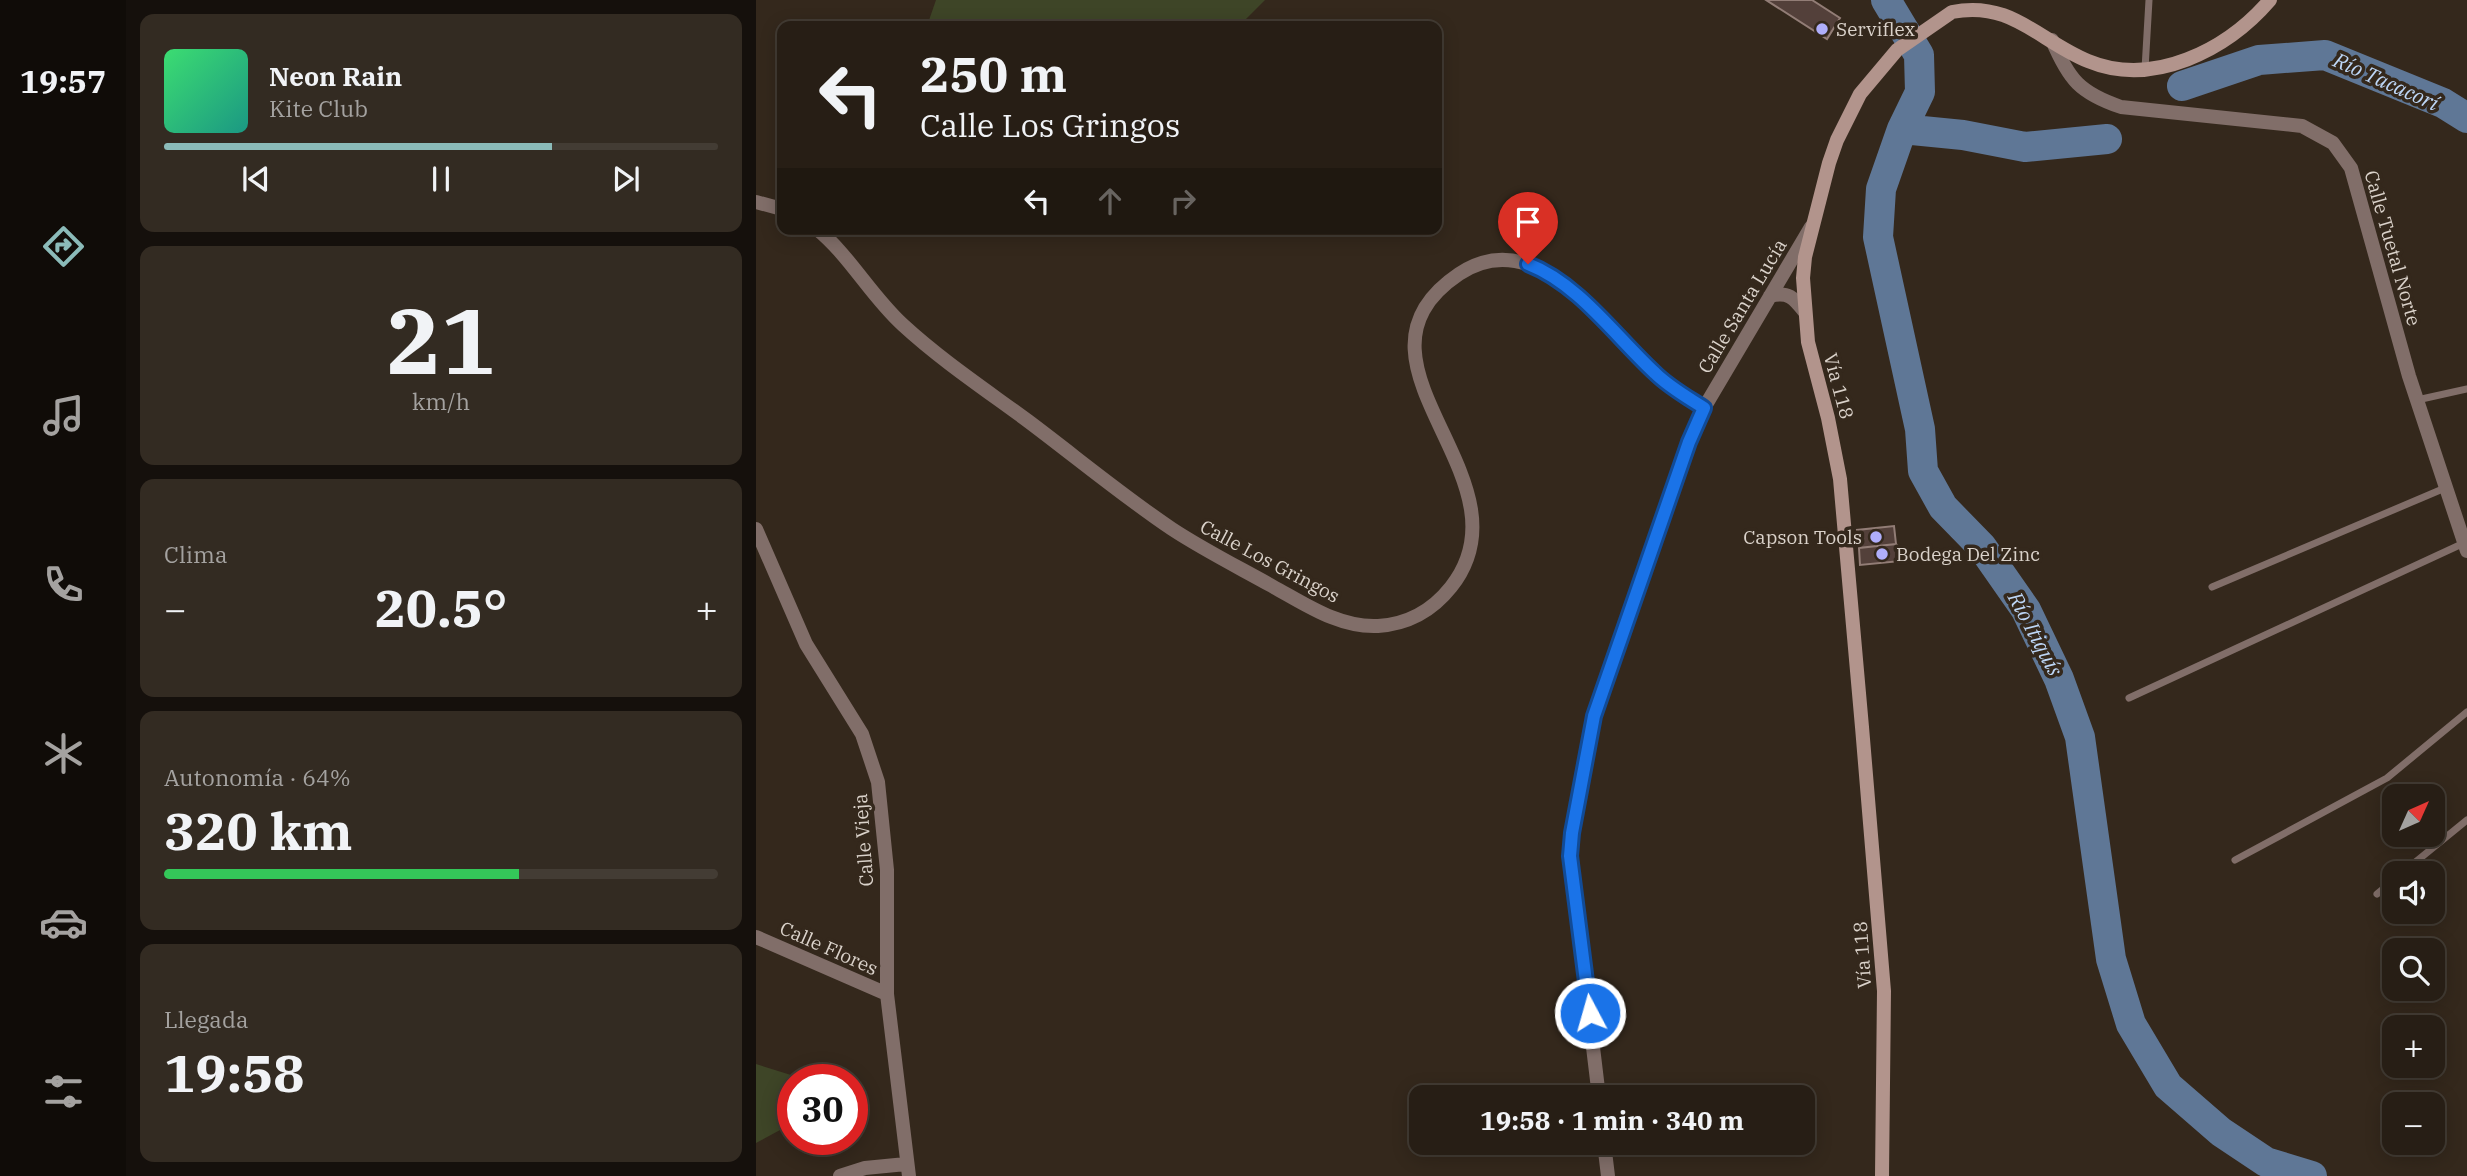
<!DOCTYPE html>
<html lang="es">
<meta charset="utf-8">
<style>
body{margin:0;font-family:"IBM Plex Serif",serif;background:#332b22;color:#f1f3f6;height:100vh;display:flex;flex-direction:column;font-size:26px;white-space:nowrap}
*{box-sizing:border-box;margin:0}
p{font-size:23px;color:#a4a2a0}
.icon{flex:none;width:38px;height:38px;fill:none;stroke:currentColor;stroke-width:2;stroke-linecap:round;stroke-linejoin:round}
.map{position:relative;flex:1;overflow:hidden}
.panel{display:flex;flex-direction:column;gap:14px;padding:14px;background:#15100c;width:630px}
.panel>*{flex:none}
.guide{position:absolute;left:21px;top:21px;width:665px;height:214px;border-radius:14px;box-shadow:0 4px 18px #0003,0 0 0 2px #433c34;background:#271e15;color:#f1f3f6;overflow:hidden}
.needle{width:46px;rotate:45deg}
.controls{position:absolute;left:1626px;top:784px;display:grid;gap:14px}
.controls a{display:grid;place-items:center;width:63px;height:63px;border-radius:14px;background:#271e15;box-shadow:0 4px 18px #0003,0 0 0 2px #433c34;font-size:35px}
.speed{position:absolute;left:21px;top:1064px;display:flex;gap:14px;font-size:35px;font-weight:700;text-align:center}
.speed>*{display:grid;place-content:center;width:91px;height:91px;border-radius:50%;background:#271e15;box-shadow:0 4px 18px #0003,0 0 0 2px #433c34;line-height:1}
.speed .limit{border:10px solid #d22;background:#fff;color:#111}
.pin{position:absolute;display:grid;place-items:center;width:60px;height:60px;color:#fff;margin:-72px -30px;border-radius:50% 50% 50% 0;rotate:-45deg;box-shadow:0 0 7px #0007}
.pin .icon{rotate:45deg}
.me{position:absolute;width:77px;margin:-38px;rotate:354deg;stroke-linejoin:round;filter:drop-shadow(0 0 5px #0008)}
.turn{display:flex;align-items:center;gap:24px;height:147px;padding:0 28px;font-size:32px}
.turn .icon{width:91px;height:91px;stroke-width:2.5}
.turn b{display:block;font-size:49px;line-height:60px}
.lanes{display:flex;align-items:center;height:66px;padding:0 28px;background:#0003;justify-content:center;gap:35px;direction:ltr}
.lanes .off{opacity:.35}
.big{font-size:52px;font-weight:700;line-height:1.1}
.panel .card{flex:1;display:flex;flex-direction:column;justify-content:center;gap:10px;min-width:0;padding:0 24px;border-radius:14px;background:#332b22}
.panel .dial{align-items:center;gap:0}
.dial b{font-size:91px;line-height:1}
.song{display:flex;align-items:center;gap:21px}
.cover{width:84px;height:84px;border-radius:10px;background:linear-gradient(135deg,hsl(140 70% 55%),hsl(170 70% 35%))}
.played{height:7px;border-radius:4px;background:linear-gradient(90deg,#8bbbb9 70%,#433c34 70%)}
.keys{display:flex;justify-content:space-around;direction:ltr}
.heat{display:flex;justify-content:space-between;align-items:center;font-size:38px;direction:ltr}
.charge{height:10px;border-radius:5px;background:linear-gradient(90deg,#34c759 64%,#433c34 0)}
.trip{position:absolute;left:653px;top:1085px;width:406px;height:70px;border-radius:14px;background:#271e15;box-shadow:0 4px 18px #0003,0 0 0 2px #433c34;font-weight:700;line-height:70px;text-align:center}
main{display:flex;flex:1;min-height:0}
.menu{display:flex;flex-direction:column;width:126px;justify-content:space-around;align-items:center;background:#100c08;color:#a4a2a0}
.menu .icon{width:49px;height:49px}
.menu .active{color:#8bbbb9}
.menu b{font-size:32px;color:#f1f3f6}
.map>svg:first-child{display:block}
</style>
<main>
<nav class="menu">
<b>19:57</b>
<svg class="icon active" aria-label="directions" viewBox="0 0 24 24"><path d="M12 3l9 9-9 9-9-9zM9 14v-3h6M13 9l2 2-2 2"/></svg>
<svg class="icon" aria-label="music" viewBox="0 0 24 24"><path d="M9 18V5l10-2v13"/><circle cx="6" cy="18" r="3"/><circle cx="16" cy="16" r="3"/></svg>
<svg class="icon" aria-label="phone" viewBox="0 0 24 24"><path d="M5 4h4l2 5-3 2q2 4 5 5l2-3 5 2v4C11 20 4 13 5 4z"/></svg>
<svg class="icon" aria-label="climate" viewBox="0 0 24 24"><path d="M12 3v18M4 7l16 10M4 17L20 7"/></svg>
<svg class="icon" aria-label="car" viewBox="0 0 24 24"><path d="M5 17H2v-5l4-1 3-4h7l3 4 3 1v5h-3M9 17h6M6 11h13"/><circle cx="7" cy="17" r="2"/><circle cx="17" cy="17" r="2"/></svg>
<svg class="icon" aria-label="filters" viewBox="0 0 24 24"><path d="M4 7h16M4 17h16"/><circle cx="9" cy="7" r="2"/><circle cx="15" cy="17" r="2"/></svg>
</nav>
<section class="panel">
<div class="card">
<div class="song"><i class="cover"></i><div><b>Neon Rain</b><p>Kite Club</p></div></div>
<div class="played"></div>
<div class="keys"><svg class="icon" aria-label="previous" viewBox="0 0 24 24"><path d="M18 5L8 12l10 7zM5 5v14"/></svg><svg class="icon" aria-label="pause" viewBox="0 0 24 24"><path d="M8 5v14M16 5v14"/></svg><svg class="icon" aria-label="next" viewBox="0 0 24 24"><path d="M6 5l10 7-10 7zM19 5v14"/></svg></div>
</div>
<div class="card dial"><b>21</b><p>km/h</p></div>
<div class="card"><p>Clima</p>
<div class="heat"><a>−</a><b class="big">20.5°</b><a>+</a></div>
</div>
<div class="card"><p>Autonomía · 64%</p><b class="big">320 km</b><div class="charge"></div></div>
<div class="card"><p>Llegada</p><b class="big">19:58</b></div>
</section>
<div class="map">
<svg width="1711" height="1176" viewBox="0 0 1711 1176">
<rect width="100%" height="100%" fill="#34281c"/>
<path fill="#3e4527" d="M180 0H509L483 26H171Z
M0 1064 51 1080H37V1123L0 1143Z"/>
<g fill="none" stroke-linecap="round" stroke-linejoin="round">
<path stroke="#5f7796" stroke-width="30" d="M1130 0 1163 55 1164 92 1146 129 1125 189 1122 237 1164 429 1167 471 1187 507 1226 547 1270 610 1303 679 1324 737 1355 959 1375 1024 1412 1086 1465 1132 1510 1162 1556 1176
M1426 86 1503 60 1569 55 1687 103 1711 118
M1146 129 1207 135 1269 147 1351 139"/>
</g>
<path fill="#53403a" stroke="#927d76" stroke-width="2" d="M1010 0H1056L1084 18 1071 39Z
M1138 526 1140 544 1103 548 1101 530Z
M1140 544 1155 560 1104 565 1103 548Z"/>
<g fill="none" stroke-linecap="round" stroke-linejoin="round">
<path stroke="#816e69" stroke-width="7" d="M1389 69 1393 0
M1661 400 1711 389
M1456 587 1689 488
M1373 698 1708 543
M1479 860 1631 778 1711 712
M1646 873 1711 820
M1621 894 1638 880"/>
<path stroke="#816e69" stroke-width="14" d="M0 202 26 209
M61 229C94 256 115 296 147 325 185 360 230 390 272 421 320 457 367 496 416 529 448 550 482 567 516 586 549 604 583 628 622 626 653 624 676 611 695 587 781 478 572 362 703 274 782 221 849 330 901 375 915 388 932 398 948 408
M1014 296C1032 291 1038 298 1048 311
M0 529 50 644 106 734 122 782 131 870V994L153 1176
M0 937 131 994
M843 1097 814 856 816 833 838 716 933 442 948 408 1055 227
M848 1143 852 1176
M84 1176 109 1168 150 1164"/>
<path stroke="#816e69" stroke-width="14" d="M1296 40C1313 80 1324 93 1365 107L1546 126 1577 143 1595 168 1653 376 1711 551"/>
<path stroke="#b2948c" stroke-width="14" d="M1126 1176 1128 991 1106 727 1084 479 1072 418 1052 342 1047 278 1049 257 1073 163 1081 140 1104 94 1141 50 1196 12C1255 0 1283 41 1332 61 1397 88 1471 50 1514 0"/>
</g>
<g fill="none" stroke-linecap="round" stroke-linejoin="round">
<g stroke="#114b97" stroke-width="18">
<path id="route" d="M772 264C823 284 859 336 899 373 913 387 931 397 948 408L933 442 838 716 816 833 814 856 834 1013"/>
</g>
<use href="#route" stroke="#1a73e8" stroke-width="12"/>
</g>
<g fill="#afaefa" stroke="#34281c" stroke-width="2.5">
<circle cx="1066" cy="29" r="7"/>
<circle cx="1120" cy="537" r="7"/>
<circle cx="1126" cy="554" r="7"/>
</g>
<g text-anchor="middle" stroke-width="7" stroke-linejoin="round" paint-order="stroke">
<g font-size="19" fill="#dad2ca" stroke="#34281c" text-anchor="start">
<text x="1080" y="36">Serviflex</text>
<text x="1106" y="544" text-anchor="end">Capson Tools</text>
<text x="1140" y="561">Bodega Del Zinc</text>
</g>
<g font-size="19" fill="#dad2ca" stroke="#34281c">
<text transform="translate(1637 248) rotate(74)" y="7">Calle Tuetal Norte</text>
<text transform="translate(986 306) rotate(-59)" y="7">Calle Santa Lucía</text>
<text transform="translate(1083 386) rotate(75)" y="7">Vía 118</text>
<text transform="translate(514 561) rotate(28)" y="7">Calle Los Gringos</text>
<text transform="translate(107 840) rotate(-94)" y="7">Calle Vieja</text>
<text transform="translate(73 948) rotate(24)" y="7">Calle Flores</text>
<text transform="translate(1106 955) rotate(-94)" y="7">Vía 118</text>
</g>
<g font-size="21" font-style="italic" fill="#bdd6f6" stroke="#34281c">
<text transform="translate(1630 82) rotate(24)" y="7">Río Tacacorí</text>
<text transform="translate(1279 634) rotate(62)" y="7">Río Itiquís</text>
</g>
</g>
</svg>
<div class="controls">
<a><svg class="needle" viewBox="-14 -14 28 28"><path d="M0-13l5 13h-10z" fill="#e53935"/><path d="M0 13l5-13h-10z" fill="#a4a2a0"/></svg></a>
<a><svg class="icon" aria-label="sound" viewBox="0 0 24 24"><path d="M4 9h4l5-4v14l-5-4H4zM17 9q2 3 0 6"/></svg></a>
<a><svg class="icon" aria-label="search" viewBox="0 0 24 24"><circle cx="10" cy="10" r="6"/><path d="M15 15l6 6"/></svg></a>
<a>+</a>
<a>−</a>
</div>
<div class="speed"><div class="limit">30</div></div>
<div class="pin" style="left:772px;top:264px;background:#d93025"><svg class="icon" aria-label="arrive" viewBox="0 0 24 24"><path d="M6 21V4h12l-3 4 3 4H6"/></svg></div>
<svg class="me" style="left:834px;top:1013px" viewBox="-20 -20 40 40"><circle r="17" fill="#1a73e8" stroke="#fff" stroke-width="3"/><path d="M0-11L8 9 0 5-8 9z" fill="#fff"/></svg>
<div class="trip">19:58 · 1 min · 340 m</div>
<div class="guide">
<div class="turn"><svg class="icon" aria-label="left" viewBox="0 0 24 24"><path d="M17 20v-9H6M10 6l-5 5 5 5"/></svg><div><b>250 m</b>Calle Los Gringos</div></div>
<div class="lanes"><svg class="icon" aria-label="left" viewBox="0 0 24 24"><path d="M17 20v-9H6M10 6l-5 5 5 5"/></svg><svg class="icon off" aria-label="ahead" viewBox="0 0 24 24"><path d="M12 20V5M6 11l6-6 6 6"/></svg><svg class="icon off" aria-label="right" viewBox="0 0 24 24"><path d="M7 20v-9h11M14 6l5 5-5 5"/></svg></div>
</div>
</div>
</main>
